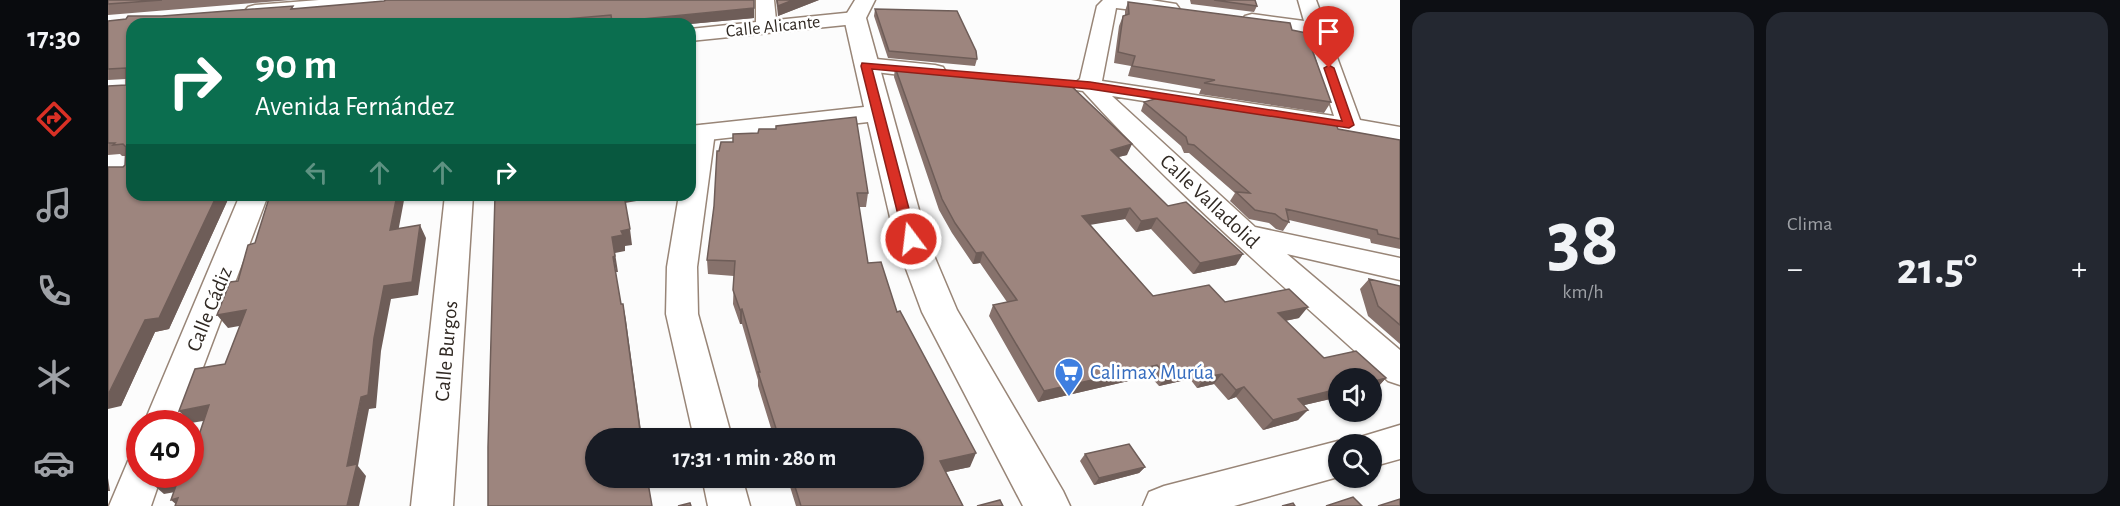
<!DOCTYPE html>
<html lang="es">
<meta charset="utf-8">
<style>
body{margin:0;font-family:"Alegreya Sans",sans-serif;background:#242831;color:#f1f3f6;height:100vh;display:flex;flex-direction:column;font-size:22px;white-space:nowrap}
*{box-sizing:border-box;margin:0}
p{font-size:20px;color:#9ea1a6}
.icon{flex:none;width:33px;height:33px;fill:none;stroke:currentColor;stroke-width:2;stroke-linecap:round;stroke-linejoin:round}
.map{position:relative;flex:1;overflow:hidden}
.panel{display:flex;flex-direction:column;gap:12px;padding:12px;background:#0d0f14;width:720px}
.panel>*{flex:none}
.banner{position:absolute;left:18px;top:18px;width:570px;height:183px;border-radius:18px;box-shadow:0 2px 4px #0004;background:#0b6e4f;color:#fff;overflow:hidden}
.tools{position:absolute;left:1220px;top:368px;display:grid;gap:12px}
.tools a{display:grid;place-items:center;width:54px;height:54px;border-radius:50%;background:#171b24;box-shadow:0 2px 4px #0004;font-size:30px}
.speed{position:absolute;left:18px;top:410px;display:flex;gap:12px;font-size:30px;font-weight:700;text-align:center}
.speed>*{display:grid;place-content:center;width:78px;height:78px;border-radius:50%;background:#171b24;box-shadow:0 2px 4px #0004;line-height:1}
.speed .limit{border:9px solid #d22;background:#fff;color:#111}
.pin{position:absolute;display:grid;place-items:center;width:51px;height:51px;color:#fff;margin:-62px -26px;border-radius:50% 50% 50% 0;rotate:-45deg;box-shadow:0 0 6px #0007}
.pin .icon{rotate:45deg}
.me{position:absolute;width:66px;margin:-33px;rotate:345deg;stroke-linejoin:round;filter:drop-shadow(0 0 4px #0008)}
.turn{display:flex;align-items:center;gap:21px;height:126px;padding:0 30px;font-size:27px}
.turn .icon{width:78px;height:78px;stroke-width:2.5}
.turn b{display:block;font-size:42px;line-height:51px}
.lanes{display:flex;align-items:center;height:57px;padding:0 30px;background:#0003;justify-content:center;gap:30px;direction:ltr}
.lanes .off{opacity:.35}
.big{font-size:45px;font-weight:700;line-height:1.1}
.panel .widget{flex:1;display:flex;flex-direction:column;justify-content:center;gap:9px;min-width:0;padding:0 21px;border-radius:18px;background:#242831}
.panel .dial{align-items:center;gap:0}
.dial b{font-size:78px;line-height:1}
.heat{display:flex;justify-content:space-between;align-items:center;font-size:33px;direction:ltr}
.panel .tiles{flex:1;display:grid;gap:12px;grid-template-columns:repeat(2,1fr)}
.trip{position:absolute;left:477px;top:428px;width:339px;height:60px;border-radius:30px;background:#171b24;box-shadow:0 2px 4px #0004;font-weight:700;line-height:60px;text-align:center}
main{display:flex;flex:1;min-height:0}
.menu{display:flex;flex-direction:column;width:108px;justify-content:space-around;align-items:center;background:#090b0e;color:#9ea1a6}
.menu .icon{width:42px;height:42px}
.menu .active{color:#d93025}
.menu b{font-size:27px;color:#f1f3f6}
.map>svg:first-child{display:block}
</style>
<main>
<nav class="menu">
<b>17:30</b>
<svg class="icon active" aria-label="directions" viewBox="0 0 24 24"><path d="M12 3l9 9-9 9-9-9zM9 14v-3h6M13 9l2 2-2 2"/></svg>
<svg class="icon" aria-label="music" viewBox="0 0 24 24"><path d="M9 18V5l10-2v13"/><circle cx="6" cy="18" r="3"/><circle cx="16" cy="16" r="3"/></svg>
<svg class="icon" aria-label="phone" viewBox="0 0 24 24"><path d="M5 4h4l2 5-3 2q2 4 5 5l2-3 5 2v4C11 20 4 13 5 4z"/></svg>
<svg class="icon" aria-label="climate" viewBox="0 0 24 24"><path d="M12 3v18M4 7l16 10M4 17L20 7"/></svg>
<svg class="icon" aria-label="car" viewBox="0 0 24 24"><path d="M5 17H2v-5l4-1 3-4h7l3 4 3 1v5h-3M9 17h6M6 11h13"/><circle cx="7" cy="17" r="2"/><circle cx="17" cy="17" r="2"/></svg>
</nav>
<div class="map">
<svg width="1292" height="506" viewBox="0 0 1292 506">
<rect width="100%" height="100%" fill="#fcfcfc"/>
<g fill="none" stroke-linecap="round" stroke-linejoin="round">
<g stroke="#988577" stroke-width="3">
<path id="minor" d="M211 0H290L288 4 281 6 147 17 140 15 137 11 140 7 147 5Z
M648 0H666L668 20 747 12 754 14 757 18 754 22 747 24 582 41V29L648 22Z
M995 0H1043L1068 4 1071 8 1068 12 1061 14 1008 8 994 81 1226 116 1200 34 1144 26 1137 24 1134 20 1137 16 1144 14 1196 21 1190 0H1208L1252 120 1292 127V141L1004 96 1147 227 1292 258V280L1179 254 1292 350V385L1280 381C1177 287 1069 195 975 91L968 90 965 85 972 79 989 6Z
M758 58 827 65 835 67 838 72 835 77 827 79 750 70 747 65 750 60Z
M595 125 604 127 607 132 589 267 590 314 624 438H586L558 314 559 267 571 195H582L583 132 586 127Z
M132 195H160L74 423H36Z
M337 195H365L345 506H303Z
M1292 425V459L1263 467V444H1246L1249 438Z
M1230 441 1237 444H1230V477L1126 506H1035L1041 492 1056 486Z
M32 457V474H54L43 506H1L20 461Z
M594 477H634L642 506H600Z"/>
</g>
<g stroke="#988577" stroke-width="3">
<path id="tertiary" d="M747 0H767L758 18 819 239 849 310 955 491 962 506H915L814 312 787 239 760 122 582 142V126L756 107 736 18Z"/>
</g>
<use href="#minor" fill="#fff" fill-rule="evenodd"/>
<use href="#tertiary" fill="#fff" fill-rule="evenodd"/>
</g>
<path fill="#87726c" d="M0 0H183L0 15Z
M668 0H711L670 16Z
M1082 0H1147L1149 6 1146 12 1083 4Z
M1020 2 1184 30 1223 102 1216 113 1091 94 1093 89 1020 76 1023 66 1006 63 1011 26 1015 16 1017 15V11Z
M186 9 646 18 582 24H24V195H122L61 329 47 332 13 406 15 167 17 165 18 156H14L12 154 0 155V86L18 85V79L0 80V21L54 16Z
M767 9 869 59 867 66 780 58 766 16Z
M787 67 1019 155 1010 157 1060 206 1128 265 1085 274 1043 229 1028 232 1017 219 982 224 1045 296 1117 302 1191 318 1177 321 1216 358 1278 378 1268 389 1196 405 1190 420 1155 430 1128 397 1120 400 1106 384 1089 388 1082 379 1051 386 1042 376 930 402 881 316 885 305 899 302 872 263 865 264 844 233 831 210 786 77Z
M1036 102 1230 129 1292 140V249L1263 243 1262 239 1181 220V222L1175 231 1168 229 1161 223 1141 219 1122 201 1127 193 1081 153H1076L1073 146 1033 111Z
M650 133 760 193 758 207H751L760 263 789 312 862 467 838 472 855 506H688L679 477H806V438H666L650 386V380L634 324H632L625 304 626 276 600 274 599 260 606 206 611 151 625 142Z
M1261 279 1292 286V344L1260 316 1252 289Z
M977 454 1037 467 1031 473 986 485 972 461Z"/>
<path fill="#6e5d58" d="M685 0H711L670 16V6Z
M646 8V18L582 24H505L504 22Z
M1024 144 1019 155 998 160 1003 150Z
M109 195H122L61 329 47 332 13 406 0 409V395L37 320Z
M289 195H297L288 243 282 230Z
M375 195H392L393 197 376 199Z
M516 195H540V199L517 203Z
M1022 208 1017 219 970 227 974 216Z
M1049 218 1043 229 1028 232 1033 221Z
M312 225 318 238 310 295 283 299 273 351 268 408 261 409 250 466 258 476 251 506H239V466L276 286Z
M522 229 524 245 517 246V251L507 253 510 272H508L505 257 504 237 513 231Z
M875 252 872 263 865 264 868 253Z
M1135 254 1128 265 1085 274 1092 263Z
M515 304 518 320 534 438H533Z
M1200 307 1191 318 1161 324 1170 313Z
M634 309V324H632V310Z
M138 310 148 323 120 328 109 315Z
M1049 365 1042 376 930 402 936 391Z
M1089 368 1082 379 1051 386 1058 376Z
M1114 374 1106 384 1089 388 1097 377Z
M1278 378 1268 389 1263 390V382Z
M1136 387 1128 397 1120 400 1128 390Z
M1230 389V397L1180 409 1190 399Z
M101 405 113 418 83 423 71 411Z
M1200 410 1190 420 1155 430 1165 420Z
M868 453 862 467 828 474 832 461Z
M1037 467 1031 473 986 485 991 478Z
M71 477 84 489 56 494 42 482Z
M0 478 2 491H0Z
M70 498V506L63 500Z"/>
<path fill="#9d857e" stroke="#6e5d58" stroke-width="1.5" d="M0 0H54L0 4Z
M278 0H646V8L504 22 503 15 400 24H396L397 19 349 23V24H24V195H109L51 318 37 320 0 395V167H15L17 165 18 147 15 144 5 145 7 143H0V86L18 85V68L0 69V21L18 19 20 16H54L185 6 183 9 276 1Z
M669 0H685L670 6Z
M1106 0H1147L1149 6Z
M1020 2 1182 23 1184 30 1198 33 1223 102 1096 83 1107 80 1024 66 1027 56 1010 52 1015 16 1021 14Z
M767 9 849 11 868 51 869 59 781 51Z
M787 67 960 83 1024 144 1003 150 1060 206 1078 202 1135 254 1092 263 1049 218 1033 221 1022 208 974 216 1045 296 1101 285 1117 302 1181 289 1200 307 1170 313 1216 358 1248 351 1278 378 1263 382V378H1230V389L1190 399 1200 410 1165 420 1136 387 1128 390 1114 374 1097 377 1089 368 1058 376 1049 365 936 391 885 305 909 300 875 252 868 253 847 223 834 199Z
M1054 97 1228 124 1230 129 1292 140V239L1270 234 1269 230 1178 209 1181 222 1175 220 1167 214 1147 210 1128 192 1142 193 1086 145 1080 144 1078 137 1036 102Z
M748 117 760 193H749L760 263 773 262 789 312 792 311 868 453 832 461 855 506H693L684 477H806V438H671L650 372H652L634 309 632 310 625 290 627 261 599 260 606 206 609 151H611L613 142H625V134L650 133 651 129H668V126Z
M162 195H289L282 230 312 225 304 282 276 286 266 338 260 395 253 397 239 466 249 464 239 506H67L70 498 63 500 71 477 42 482 46 474H82V451L86 450 101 405 71 411 87 369 117 364 138 310 109 315 122 282 130 281 140 245 147 243Z
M387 195H516L522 229 513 231 515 235 504 237 507 256 505 257 513 304H515L533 438H488V477H539L544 506H380V447Z
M1261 279 1292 286V325L1270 306Z
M569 431 570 438H539Z
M1021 444 1037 467 991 478 977 454Z
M1245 497 1254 506H1218Z
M1292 499V506H1270Z
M892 500 895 506H869Z
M582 503 583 506H570Z
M1185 503 1187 506H1174Z"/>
<path fill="#d93025" stroke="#8d1f18" stroke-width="1.5" d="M754 63 982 82 1234 121 1216 68 1221 65 1226 68 1246 125 1241 128 982 89 764 69 809 239 803 244 796 239 753 66Z"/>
<defs>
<g id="supermarket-pin" transform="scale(1.5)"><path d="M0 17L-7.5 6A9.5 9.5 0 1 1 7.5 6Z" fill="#3f7fe0" stroke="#fff"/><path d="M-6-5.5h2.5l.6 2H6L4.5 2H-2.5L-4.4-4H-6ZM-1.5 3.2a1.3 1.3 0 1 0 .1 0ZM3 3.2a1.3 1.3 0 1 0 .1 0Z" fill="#fff"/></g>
</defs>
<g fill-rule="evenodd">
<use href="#supermarket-pin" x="961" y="372"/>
</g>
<g text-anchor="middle" stroke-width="5" stroke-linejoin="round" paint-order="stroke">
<g font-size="18" fill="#302923" stroke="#fff">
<text transform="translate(665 26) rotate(-6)" y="6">Calle Alicante</text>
</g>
<g font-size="21" fill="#302923" stroke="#fff">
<text transform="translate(1102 201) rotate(43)" y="7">Calle Valladolid</text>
<text transform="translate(101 309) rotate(-68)" y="7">Calle Cádiz</text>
<text transform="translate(338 351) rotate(-85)" y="7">Calle Burgos</text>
</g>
<g font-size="21" fill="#366cbe" stroke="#fff" text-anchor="start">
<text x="982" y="379">Calimax Murúa</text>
</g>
</g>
</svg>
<div class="tools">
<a><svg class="icon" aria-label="sound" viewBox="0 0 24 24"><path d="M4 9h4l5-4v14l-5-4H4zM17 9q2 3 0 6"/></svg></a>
<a><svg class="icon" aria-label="search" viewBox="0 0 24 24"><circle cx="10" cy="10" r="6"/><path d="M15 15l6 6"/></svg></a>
</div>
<div class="speed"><div class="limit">40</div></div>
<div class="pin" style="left:1221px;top:68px;background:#d93025"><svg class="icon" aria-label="arrive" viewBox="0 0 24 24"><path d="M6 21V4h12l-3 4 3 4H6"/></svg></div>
<svg class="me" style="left:803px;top:239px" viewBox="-20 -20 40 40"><circle r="17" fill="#d93025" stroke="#fff" stroke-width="3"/><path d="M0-11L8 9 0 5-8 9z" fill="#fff"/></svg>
<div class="trip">17:31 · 1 min · 280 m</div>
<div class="banner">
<div class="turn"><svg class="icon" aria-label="right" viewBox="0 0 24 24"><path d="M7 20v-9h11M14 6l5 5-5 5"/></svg><div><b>90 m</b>Avenida Fernández</div></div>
<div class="lanes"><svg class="icon off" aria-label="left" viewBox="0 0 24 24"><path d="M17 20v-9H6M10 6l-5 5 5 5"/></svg><svg class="icon off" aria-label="ahead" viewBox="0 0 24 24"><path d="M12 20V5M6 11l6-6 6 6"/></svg><svg class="icon off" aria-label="ahead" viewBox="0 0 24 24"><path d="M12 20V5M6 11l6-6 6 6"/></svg><svg class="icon" aria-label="right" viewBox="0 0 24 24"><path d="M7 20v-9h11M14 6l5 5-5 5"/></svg></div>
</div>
</div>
<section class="panel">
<div class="tiles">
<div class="widget dial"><b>38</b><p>km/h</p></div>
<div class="widget"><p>Clima</p>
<div class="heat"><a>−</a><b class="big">21.5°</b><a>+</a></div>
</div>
</div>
</section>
</main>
